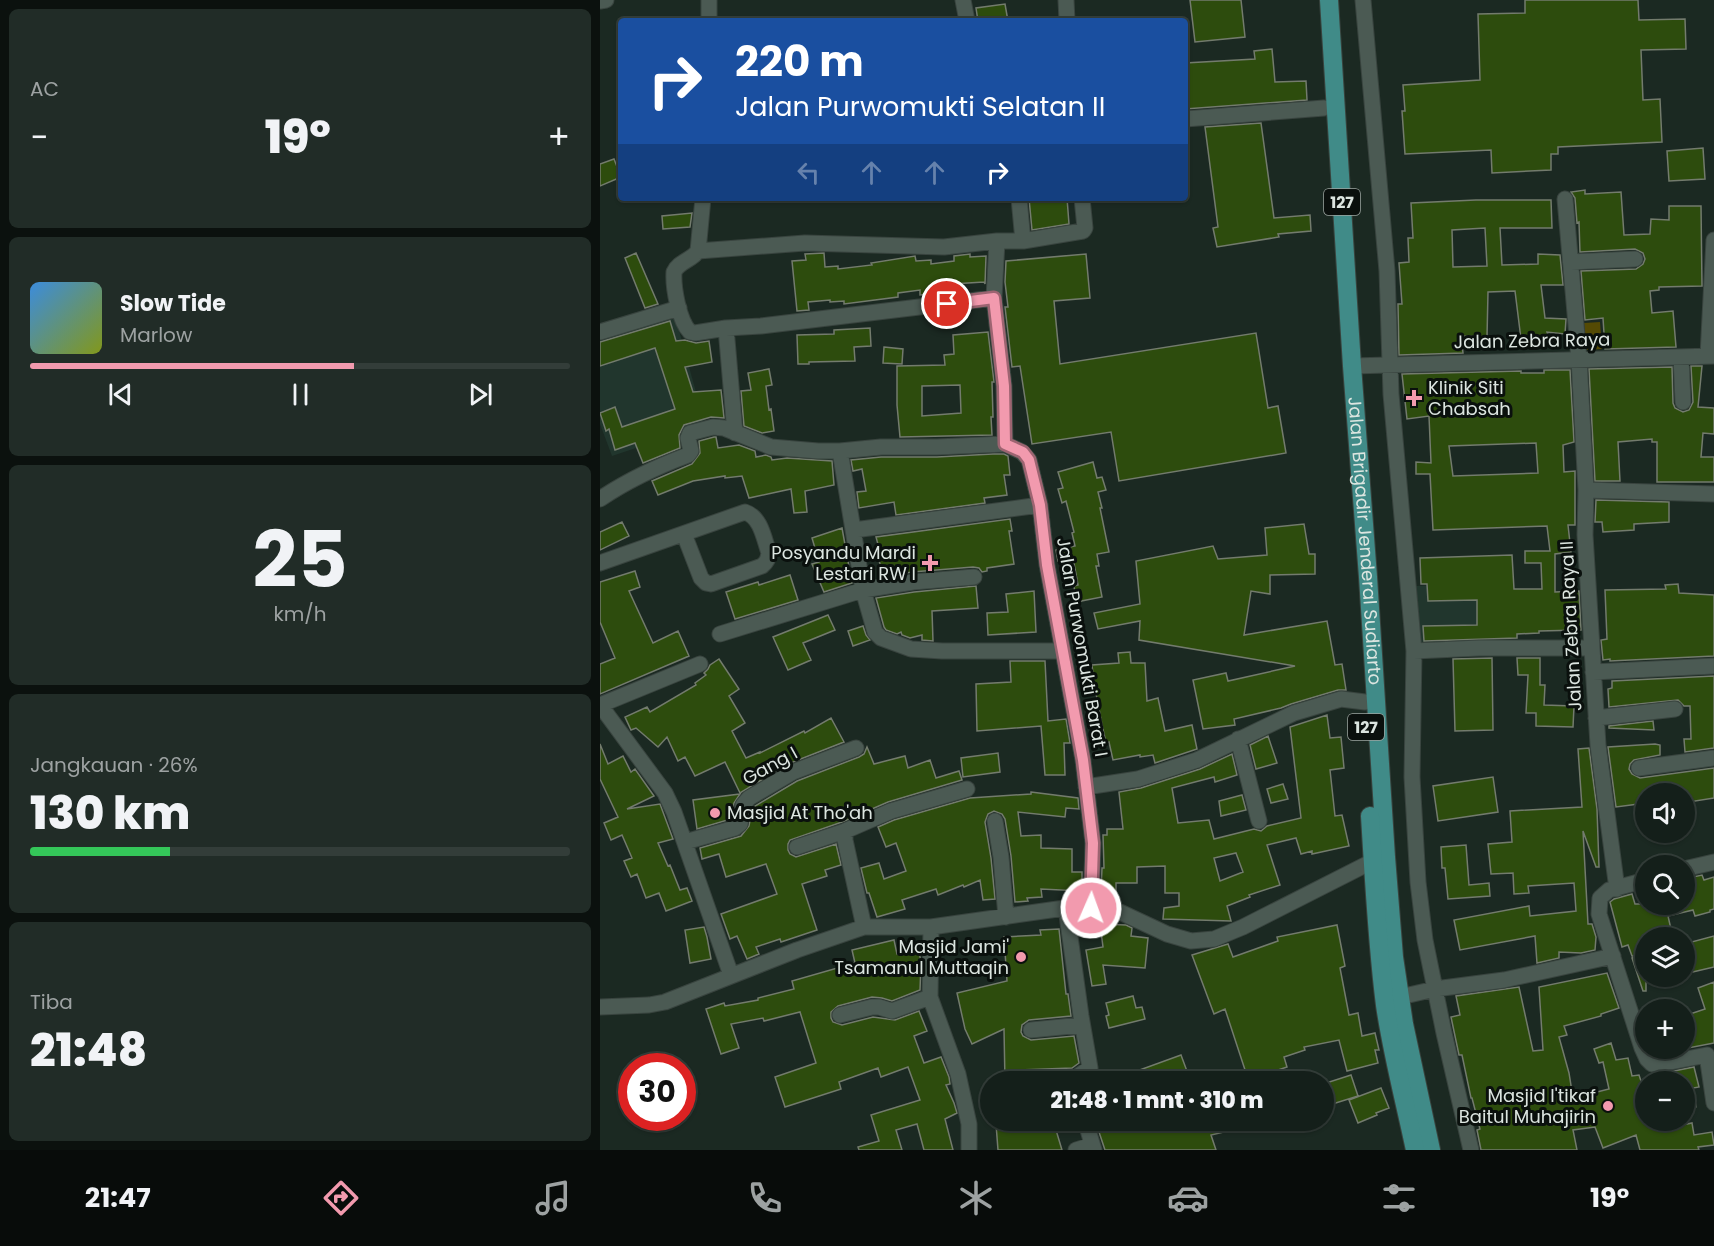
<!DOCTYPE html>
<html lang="id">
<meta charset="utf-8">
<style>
body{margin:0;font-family:Poppins,sans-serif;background:#212c27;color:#f1f3f6;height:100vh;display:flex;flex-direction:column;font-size:22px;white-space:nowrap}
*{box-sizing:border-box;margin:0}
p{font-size:20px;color:#9da2a2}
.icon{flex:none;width:33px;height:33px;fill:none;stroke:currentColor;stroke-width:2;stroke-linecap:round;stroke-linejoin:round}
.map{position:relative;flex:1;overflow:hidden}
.side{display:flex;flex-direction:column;gap:9px;padding:9px;background:#0b110e;width:600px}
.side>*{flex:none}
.top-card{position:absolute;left:18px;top:18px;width:570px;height:183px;border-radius:6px;box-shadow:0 2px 4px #0004,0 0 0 2px #333d39;background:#1a4fa0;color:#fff;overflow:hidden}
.tools{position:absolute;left:1035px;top:783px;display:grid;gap:12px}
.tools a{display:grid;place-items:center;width:60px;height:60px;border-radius:50%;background:#141f1a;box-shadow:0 2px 4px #0004,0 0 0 2px #333d39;font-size:30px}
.speed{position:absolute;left:18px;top:1053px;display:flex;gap:12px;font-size:30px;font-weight:700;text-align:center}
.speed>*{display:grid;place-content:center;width:78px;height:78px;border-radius:50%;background:#141f1a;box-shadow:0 2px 4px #0004,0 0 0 2px #333d39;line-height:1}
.speed .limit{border:9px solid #d22;background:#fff;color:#111}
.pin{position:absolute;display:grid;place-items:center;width:51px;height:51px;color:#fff;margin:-26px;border:3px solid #fff;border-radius:50%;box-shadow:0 2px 6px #0007}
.me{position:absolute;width:66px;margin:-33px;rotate:2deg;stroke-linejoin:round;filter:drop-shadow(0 0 4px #0008)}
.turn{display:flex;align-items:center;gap:21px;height:126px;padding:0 18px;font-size:27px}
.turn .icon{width:78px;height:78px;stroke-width:2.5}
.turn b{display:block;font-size:42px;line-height:51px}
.lanes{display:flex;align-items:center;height:57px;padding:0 18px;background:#0003;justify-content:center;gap:30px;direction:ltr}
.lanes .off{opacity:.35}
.big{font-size:45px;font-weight:800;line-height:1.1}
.side .tile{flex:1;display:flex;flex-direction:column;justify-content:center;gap:9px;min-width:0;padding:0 21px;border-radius:9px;background:#212c27}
.side .dial{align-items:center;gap:0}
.dial b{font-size:78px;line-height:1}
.song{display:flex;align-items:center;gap:18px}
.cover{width:72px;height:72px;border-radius:9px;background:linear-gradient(135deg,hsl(210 70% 55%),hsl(70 70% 35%))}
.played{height:6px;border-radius:3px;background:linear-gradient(90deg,#f29aae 60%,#333d39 60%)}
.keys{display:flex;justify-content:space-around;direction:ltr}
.heat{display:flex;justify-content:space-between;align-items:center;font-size:33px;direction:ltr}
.charge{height:9px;border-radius:4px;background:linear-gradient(90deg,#34c759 26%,#333d39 0)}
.trip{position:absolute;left:380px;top:1071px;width:354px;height:60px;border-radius:30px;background:#141f1a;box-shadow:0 2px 4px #0004,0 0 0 2px #333d39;font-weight:800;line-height:60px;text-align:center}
.dock{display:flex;height:96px;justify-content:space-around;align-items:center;background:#080c0a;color:#9da2a2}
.dock .icon{width:42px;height:42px}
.dock .selected{color:#f29aae}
.dock b{font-size:27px;color:#f1f3f6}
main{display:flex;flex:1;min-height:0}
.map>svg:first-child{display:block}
</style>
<main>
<section class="side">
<div class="tile"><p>AC</p>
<div class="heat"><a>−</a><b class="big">19°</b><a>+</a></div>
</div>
<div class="tile">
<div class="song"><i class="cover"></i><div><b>Slow Tide</b><p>Marlow</p></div></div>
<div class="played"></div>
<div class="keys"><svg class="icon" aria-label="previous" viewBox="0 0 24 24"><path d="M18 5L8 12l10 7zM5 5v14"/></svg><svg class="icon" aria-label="pause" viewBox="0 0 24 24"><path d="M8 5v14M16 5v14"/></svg><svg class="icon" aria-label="next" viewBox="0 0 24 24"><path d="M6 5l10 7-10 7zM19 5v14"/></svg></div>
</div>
<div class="tile dial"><b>25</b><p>km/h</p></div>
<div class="tile"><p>Jangkauan · 26%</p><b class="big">130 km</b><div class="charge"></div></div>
<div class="tile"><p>Tiba</p><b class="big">21:48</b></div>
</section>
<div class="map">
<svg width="1114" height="1150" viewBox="0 0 1114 1150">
<rect width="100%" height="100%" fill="#1b2922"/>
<path fill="#21362d" d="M74 312 105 425 12 456 0 424V336Z
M899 583 900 639 877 640 876 647 819 648 816 586Z"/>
<path fill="#544a04" d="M1000 322 1002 349 987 350 984 323Z"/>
<path fill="#2d4c0d" stroke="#737b6d" stroke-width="1.5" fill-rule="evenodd" d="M590 0H641L645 37 595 42Z
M925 0H1038L1039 20 1085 19 1086 49 1041 50 1043 100 1060 99 1062 142 958 147V154H951V170L892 173 891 150 805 154 802 111H805L803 85 880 80 878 14 925 13Z
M405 4 408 21H378L376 8Z
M672 49 675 82 706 81 707 100 585 109V63L655 59 654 51Z
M661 123 674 218 710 215 711 231 678 234 679 237 617 247 613 228 618 227 605 127Z
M1103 148 1105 179 1069 181 1067 151Z
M14 159 21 177 0 186V164Z
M985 190V194L1021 192 1024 235 1050 234 1051 219 1069 220V206H1101L1102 286 1059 287V290L1050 291 1052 313 1073 311 1076 347 1005 349 1003 318 985 320 981 271 1036 269 1043 264 1045 259 1043 253 1035 249 980 252 979 222 977 223 975 198 971 192Z
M429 198H467L469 224 432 230Z
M876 200H951L952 228H900L902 265 938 264V254L960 255 963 285H941L945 318 966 319 965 334 947 332 948 335 921 339 915 291 888 292 887 337 861 336 863 353 799 355 798 304H802L799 263 809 262 808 238H813L811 203ZM885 228 887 266 853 267 852 230Z
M92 213 90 227 63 229 62 216Z
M36 253 58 304 45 308 25 258Z
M224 253 225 267 238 266V269L272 265 271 263 315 256 316 261 331 260V264L354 261V256L370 254V257L386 256 385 284 384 282 352 284 353 286 333 288 334 294 320 295V290L298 293V297L244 304V301L230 302V300L208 302 209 310 197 311 192 261 206 260 205 254Z
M486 254 490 298 454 301 460 364 656 333 668 408 678 406 686 453 519 481 511 432 432 444 420 366 412 367 405 307H408L405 282 406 261Z
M70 321 76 341 85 340 96 343 109 341 112 362 85 367 93 392 121 390 124 418 111 417 84 425 79 435 80 448 43 463 35 443 15 450 9 429 6 431 0 413 15 407 22 427 75 409 55 348 0 366V342Z
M270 328 271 346 254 347 255 361 209 362V364H198L197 335 234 334V330Z
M388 332 394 382H392L393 417H391L392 435 300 437 297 405V366L345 365 344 355 354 354 353 335ZM360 385 361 413 322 416V386Z
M284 347 303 349 302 364 283 363Z
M1091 366H1102L1098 407 1114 408V434L1103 433 1101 457H1114V482H1057V442H1052V439L1018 442 1020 481H995L989 369 1072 367 1073 403 1075 408 1083 412 1089 410 1093 402Z
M169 369 172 385 166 386 169 410 171 409 174 431 162 433 144 426 141 391 151 390 148 373Z
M944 370H970L974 442 963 445 964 472 975 471V525H968L971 552 955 554V592L979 591 981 630 939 631V633L917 634V638L824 641 823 626 877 625V600L828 601 827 584H821L820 558 912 555 914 589H942L941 563H925V551H950L947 526 833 530 830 474H816V462L831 463 829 416 807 419 802 374 921 371V373H944ZM936 443 938 473 853 476 849 446Z
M114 437H116L118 448 139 445 155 451 156 457 166 455 171 457 172 460 187 458 232 461 234 485 205 491 207 512 194 513 191 489 149 498 142 476 125 478V476L93 481 58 495 52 481 92 464 100 453 99 441Z
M393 454H404L408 456 410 475H404L407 495 384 498 385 503 296 515 294 502 259 508 257 492 266 491 262 469 253 471 251 460 281 457H337Z
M493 462 497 478 502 477 506 490 498 492 502 508H500L509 552 497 554 499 566H496L502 597 476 602 474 586 478 585 473 558 458 561 456 550 475 546 472 533 474 532 466 501 462 503 458 489 463 488 458 472Z
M996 500 1069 502V522L1034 524V530L1003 532 1002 522H995Z
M410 519 412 531H409L414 564 387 568V571L382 572 379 568 373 567 312 572 282 577 281 575H283L277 553 280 552 276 537Z
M22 522 29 536 0 550V532Z
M704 524 709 554H715V574L670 575V594L651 591 644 635 727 621 735 665 742 664 746 690H738L691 704 681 708 634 719 635 725 603 729 593 680 626 673 628 681 695 666 539 640 540 621 498 629 494 613 540 604 536 561 613 546 618 559 667 555 665 528Z
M242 528 252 583 224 592 212 564 219 562 212 538Z
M35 571 40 587 29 591 53 643 78 631 89 656 0 694V664L15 658 0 622V582Z
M190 575 198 600 135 619 126 592 158 582 159 585Z
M1078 584 1079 593 1114 595V656L1010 661V659L1003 660 1001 640 1007 639 1005 590 1066 589 1065 585Z
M376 586 378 608 332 611 333 641 322 640V635L310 638 302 635 301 632 297 634 286 630 284 627 276 598 314 592Z
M434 591 436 632 388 635 387 613 408 612 406 594Z
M228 615 235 630 203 643 211 660 188 670 173 637Z
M263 626 266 635 270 640 253 646 248 631Z
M530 652 531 663H545L547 701 558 698 565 731 592 725 597 749 555 763 553 755 540 757V755L513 760 509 742 506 743 502 725 494 683 492 665 519 663 518 653Z
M892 658 893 730 855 731 853 659Z
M917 658H940V685H945L944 705 974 706 973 727 936 726V713H926L928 675H918Z
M119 659 139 689 129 696 145 723 132 731 146 758 160 752V753L204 731 205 733 231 718 244 742 188 764 140 793 125 762 95 776 85 757 78 761 67 737 58 747 36 728 31 730 25 717 47 707 50 712 96 685 95 683 106 675 104 673 108 669 110 665Z
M410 661H445L448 721 466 719 470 743H464L465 775H445L441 726 377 731 376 684 411 682Z
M1114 676V748L1085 752 1084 739H1091L1090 706H1084L1078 700 1009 707 1008 689 1012 688V681Z
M727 715 730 738 741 737 744 768 730 770 735 816 742 815 749 846 712 854V851L701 854 696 838 667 845 680 885 649 895 650 897 627 906 631 921 563 919 564 908 579 906V893H565V866L537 867V883H516V893H501L502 868H504L503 835H507V829H523L519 792 541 788 600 769 632 754 637 775 615 782 614 777 572 788 578 823 609 820 614 839 654 829 661 831 667 826 701 818 690 727ZM636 853 643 872 620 881 614 858Z
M1053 721 1054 730 1009 728V726Z
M668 736 677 763 656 769 650 745Z
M0 744 8 764 23 756 31 772 35 769 54 796 27 809 60 804 73 839 58 843 68 866 70 865 80 890 87 888 92 901 66 911 59 893 46 898 37 874 31 877 24 861 32 858 22 835 11 840 4 823 18 817 0 779Z
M1055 744 1060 745V755L1034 760 1030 764 1029 769 1032 774 1040 778 1114 768V798L1089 802 1087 794H1046V803L1016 807 1008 747Z
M267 747 274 764 305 756 308 768 330 760 336 778 359 771 362 780 288 802 242 822 190 840 188 844V850L190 854 196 857 236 844 241 865 225 870 227 876 202 884 217 930 181 942 180 939 156 947 159 954 147 959 137 936 130 939 121 914 177 894 166 864 126 877 119 854 102 859 100 848 141 836 149 826 152 809 155 806 197 781 259 757 264 754Z
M989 748 997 809 999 867H996L983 831 988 924H992L996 937 995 950 981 953 959 952V958L937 963 935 936 860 950 854 920 929 906 930 916 976 911 974 883 928 886 929 893 914 894 913 873 891 874 888 844 912 842 910 811 982 807 978 749Z
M398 753 400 772 363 777 361 758Z
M893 777 898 812 838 821 833 786Z
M683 784 688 799 671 803 667 789Z
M431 792 478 798 479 809 466 808 465 817 418 812 421 836 441 835V848L472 849V872H482V891L441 889 442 897 427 898 428 901 415 902 411 856 405 819 402 814 394 811 388 814 385 822 391 858 395 899 383 900 380 880 364 887 363 885 338 895 336 889 302 900 305 909 277 917 269 893H267L261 868 279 863 284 879 306 871 296 843 286 847 278 827 294 820 370 798 431 794Z
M140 794 134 803 131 819 97 829 93 800Z
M642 795 646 810 621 816 619 801Z
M866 845 869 885 889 883 890 896 848 899 845 868H842L841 847Z
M1102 875 1104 880 1114 877V909L1110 910V912L1095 916 1093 910 1068 916 1073 938H1046V991H1043L1032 958 1037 956H1032L1028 945 1022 947 1010 902 1014 899 1032 894 1035 904H1084V879Z
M500 924 526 925 532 928 531 936 548 938 545 968 503 965 506 984 492 986 486 950 503 947Z
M737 925 745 966 740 968 749 1015 758 1013 762 1036 775 1033 779 1050H775L778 1063 747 1071 739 1040 704 1047 705 1050 684 1057 687 1067 678 1070 681 1082H649L625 1009 614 1014 592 955 628 944 633 957 678 941 677 937Z
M104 927 107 937 111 959 90 963 85 930Z
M459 929 466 994H468L471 1016 429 1020 422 1025 421 1032 423 1036 431 1040 474 1036 479 1063 472 1068 419 1070 421 1082H405L404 1029 372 1044 365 1029 357 993 407 981 404 937 441 935 440 930Z
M1114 936V967L1084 974V944Z
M294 940 297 954 319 951 321 963 320 990 292 1001 282 998 272 997 238 1006 231 1012V1018L233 1022 242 1025 273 1017 295 1020 319 1011 327 1031 314 1036 324 1063 341 1057 349 1077 350 1084 346 1085 354 1103 357 1113 345 1119 353 1150H324L317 1124 296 1130 302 1150H259L258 1147 279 1141 271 1115 320 1100 308 1067 281 1077 278 1068 239 1082 241 1089 185 1107 175 1077 216 1063 200 1012 164 1021 163 1018 131 1024 139 1048 121 1054 106 1009 124 1003 125 1006 158 1000V998L194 989 192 981 255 963 252 950Z
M1007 973 1019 1008 1001 1014V1016L964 1026 967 1035 959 1037 969 1073 973 1098 1009 1089 1003 1062 999 1063 994 1049 1011 1043 1016 1060 1028 1058 1032 1076 1039 1075 1046 1096V1120H1056L1058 1130 1092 1123 1094 1135 1112 1132 1114 1145 1098 1147 1099 1150H1040L1036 1135 1003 1148 995 1127 973 1130 977 1150H881L877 1130 880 1129 872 1098H871L862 1055H859L851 1017 860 1015 856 996 919 987 933 1051 943 1050 939 987Z
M1114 982V1043L1057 1054 1055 1048H1084V1016L1105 1009 1098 988Z
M533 996 536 1008 542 1007 545 1019 509 1028 506 1016 509 1015 506 1003Z
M581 1055 591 1082H512V1080Z
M1094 1067 1099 1087 1093 1088 1096 1107 1084 1109V1082H1067L1064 1073Z
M751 1075 758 1096 723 1107V1084Z
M781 1088 789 1108 776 1113 777 1115 758 1123 749 1100Z
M436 1120H453L462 1150H398L396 1124Z
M495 1120H654V1125L611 1135 616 1150H505Z"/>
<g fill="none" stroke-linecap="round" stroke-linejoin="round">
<g stroke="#39443f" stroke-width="17">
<path id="minor" d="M363 0 367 21
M466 0 467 21
M763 0 787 271 791 394 814 651 812 777 818 882 825 940 844 1033 871 1150
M0 1 6 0
M109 21V0
M585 119 724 108
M103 198 98 251C92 260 78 262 74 272 73 288 79 321 90 332L95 333 126 328 161 326 394 298
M419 198 423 241
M965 199 979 359 986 490 985 535 998 745 1017 889
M98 251 205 243 344 247 397 241
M971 262 1035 259
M126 328 135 433
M0 332 79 308
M1108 356 1114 240
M1081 357 1083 402
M752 366 1114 356
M405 444 404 386 394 298 397 241H423L483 231 485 228 482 198
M240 451 263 590 275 632 281 638 311 649 342 651H463
M986 490 1114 494
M0 499C28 480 56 467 88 455L91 451 88 438 90 433 113 427 124 428 171 447 218 451H240L281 447H337L405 444 422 452 429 460 440 505 447 565 483 760 493 843 491 908
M254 530 440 505
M0 563 145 512C161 517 164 539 169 553 168 559 167 562 162 566L111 584 106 583 101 578 84 534
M120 634 263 590 313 582 374 577
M814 651 879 648H991
M993 672 1114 666
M0 705 65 793 74 812 131 975
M0 705 100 664
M996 718 1075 709
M638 739 659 821
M1039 768 1114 758
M486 787 538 779 597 760 694 713 741 699 765 702
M395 821 401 857 406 917
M85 842 135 828 140 824 143 805 149 798 193 772 256 748
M197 847 245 831
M1084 869 1114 862
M1046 880 1009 890 1000 898 999 914 1042 1048 1047 1059 1052 1064H1060L1107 1055 1114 1103
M466 908 481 1016 490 1068 475 1078 474 1082
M264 927 245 840V831L291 811 367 789
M331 927 330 997 358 1074 369 1124V1150
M800 997 835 989 904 980 1013 956
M0 1007 49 1005 65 1002 197 950 264 927H331L479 906 520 912 567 934 591 941 614 939 643 927 773 861
M240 1015 272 1007H279L292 1011 330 997
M431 1030 482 1025
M485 1120 494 1150
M476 1150 492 1145"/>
</g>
<g stroke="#39443f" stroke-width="20">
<g id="primary">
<path id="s1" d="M729 0 752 366 768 577 786 857 794 957 804 1024 831 1150"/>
<path d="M770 816C774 879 777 943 785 1005 792 1054 805 1102 815 1150"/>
</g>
</g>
<use href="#minor" stroke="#4b5a53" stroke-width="15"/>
<use href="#primary" stroke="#408b88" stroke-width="18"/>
</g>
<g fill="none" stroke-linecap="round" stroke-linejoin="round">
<g stroke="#9d6471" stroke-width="15">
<path id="route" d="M347 304 394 298 404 386 405 444 423 452 429 460 440 505 447 565 483 760 493 843 491 908"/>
</g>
<use href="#route" stroke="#f29aae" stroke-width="10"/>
</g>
<g fill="#f29aae" stroke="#0a100d" stroke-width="2">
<path d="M811 389h6v6h6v6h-6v6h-6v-6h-6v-6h6z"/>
<path d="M327 554h6v6h6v6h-6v6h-6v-6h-6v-6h6z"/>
<circle cx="115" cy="813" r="6"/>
<circle cx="421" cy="957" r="6"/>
<circle cx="1008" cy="1106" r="6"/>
</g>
<g text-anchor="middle" stroke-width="6" stroke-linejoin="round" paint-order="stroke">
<g fill="#0a100d" stroke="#9da5a1" stroke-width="1.5">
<rect x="724" y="189" width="36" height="26" rx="4.5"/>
<rect x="748" y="714" width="36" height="26" rx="4.5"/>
</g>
<g font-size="16" font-weight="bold" fill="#dce5e0">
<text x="742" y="208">127</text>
<text x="766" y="733">127</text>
</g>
<g font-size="18" fill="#dce5e0" stroke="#0a100d">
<text transform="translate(932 341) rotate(-1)" y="6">Jalan Zebra Raya</text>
<text dy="6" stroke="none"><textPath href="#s1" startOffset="542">Jalan Brigadir Jenderal Sudiarto</textPath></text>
<text transform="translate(971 626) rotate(-93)" y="6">Jalan Zebra Raya II</text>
<text transform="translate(482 647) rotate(80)" y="6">Jalan Purwomukti Barat I</text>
<text transform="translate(170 766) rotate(-29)" y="6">Gang I</text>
</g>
<g font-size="18" fill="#dce5e0" stroke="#0a100d" text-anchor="end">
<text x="828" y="394" text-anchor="start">Klinik Siti<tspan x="828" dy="21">Chabsah</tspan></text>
<text x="316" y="559">Posyandu Mardi<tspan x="316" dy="21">Lestari RW I</tspan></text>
<text x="127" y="819" text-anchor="start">Masjid At Tho'ah</text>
<text x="409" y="953">Masjid Jami'<tspan x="409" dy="21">Tsamanul Muttaqin</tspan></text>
<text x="996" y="1102">Masjid I'tikaf<tspan x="996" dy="21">Baitul Muhajirin</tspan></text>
</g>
</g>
</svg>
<div class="tools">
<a><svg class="icon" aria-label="sound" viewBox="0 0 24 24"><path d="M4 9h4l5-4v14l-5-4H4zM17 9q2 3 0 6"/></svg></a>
<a><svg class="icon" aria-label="search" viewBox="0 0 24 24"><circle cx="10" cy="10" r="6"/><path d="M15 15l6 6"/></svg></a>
<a><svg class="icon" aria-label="layers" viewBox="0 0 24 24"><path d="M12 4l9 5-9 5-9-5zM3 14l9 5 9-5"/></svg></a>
<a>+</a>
<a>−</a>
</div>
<div class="speed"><div class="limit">30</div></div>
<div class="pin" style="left:347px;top:304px;background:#d93025"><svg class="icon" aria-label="arrive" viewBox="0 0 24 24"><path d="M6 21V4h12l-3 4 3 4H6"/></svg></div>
<svg class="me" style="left:491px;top:908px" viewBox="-20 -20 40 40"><circle r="17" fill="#f29aae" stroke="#fff" stroke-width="3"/><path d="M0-11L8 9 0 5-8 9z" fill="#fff"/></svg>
<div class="trip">21:48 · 1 mnt · 310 m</div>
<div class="top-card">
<div class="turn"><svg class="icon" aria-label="right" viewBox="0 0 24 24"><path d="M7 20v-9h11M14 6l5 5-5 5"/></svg><div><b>220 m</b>Jalan Purwomukti Selatan II</div></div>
<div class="lanes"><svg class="icon off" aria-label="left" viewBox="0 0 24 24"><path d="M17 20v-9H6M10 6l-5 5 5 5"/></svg><svg class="icon off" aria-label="ahead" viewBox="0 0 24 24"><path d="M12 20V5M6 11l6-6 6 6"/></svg><svg class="icon off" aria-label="ahead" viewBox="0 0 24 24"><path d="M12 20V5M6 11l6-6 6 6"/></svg><svg class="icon" aria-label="right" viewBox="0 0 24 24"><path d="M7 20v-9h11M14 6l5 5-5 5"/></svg></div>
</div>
</div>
</main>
<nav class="dock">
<b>21:47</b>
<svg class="icon selected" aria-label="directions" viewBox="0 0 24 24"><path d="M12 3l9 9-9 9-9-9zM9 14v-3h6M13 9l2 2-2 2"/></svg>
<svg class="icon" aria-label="music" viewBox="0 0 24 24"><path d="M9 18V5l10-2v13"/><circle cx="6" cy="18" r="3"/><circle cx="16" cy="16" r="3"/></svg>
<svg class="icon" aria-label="phone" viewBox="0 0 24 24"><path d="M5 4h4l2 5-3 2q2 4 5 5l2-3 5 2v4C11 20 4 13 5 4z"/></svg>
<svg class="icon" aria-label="climate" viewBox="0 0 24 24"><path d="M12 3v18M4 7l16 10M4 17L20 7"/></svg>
<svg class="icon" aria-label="car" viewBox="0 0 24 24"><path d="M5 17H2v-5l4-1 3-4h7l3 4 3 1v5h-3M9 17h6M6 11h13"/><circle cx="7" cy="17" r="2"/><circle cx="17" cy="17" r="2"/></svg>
<svg class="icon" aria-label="filters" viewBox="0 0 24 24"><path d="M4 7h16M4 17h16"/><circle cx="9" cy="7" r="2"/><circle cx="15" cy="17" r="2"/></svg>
<b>19°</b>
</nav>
